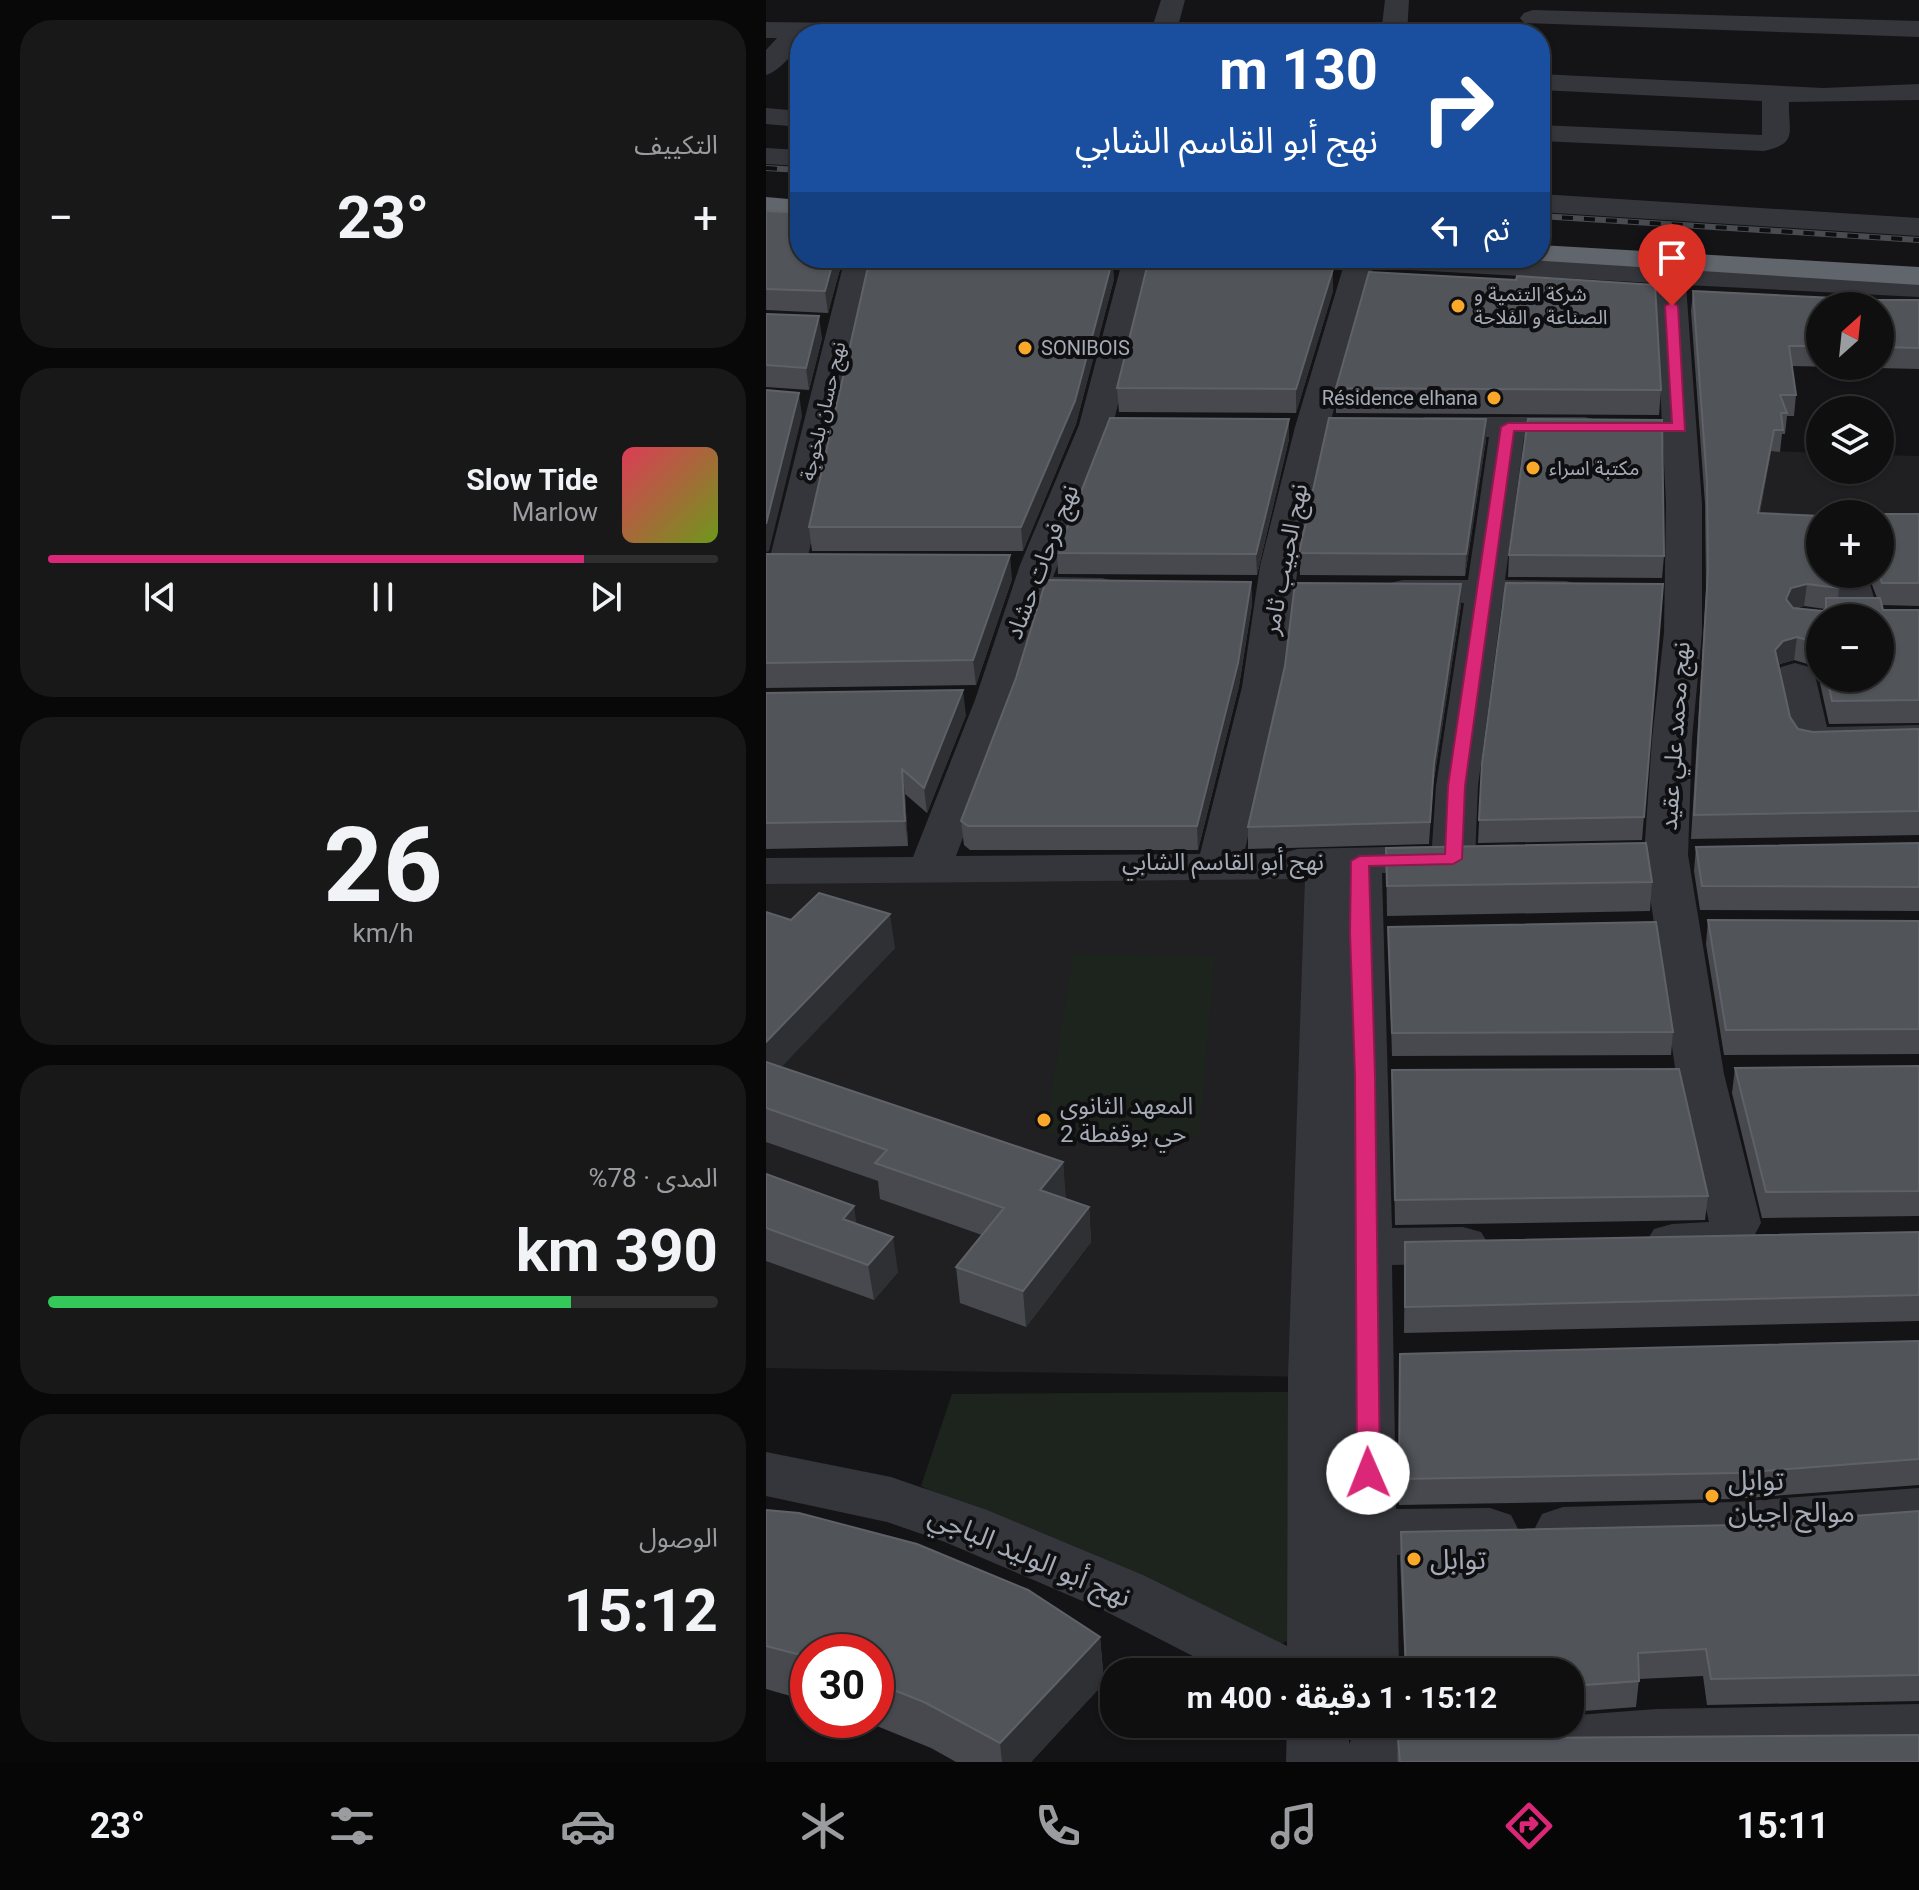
<!DOCTYPE html>
<html lang="ar">
<meta charset="utf-8">
<style>
body{margin:0;font-family:Roboto,"Noto Sans Arabic",sans-serif;background:#181819;color:#f1f3f6;direction:rtl;height:100vh;display:flex;flex-direction:column;font-size:30px;white-space:nowrap}
*{box-sizing:border-box;margin:0}
p{font-size:26px;color:#9b9c9f}
.icon{flex:none;width:44px;height:44px;fill:none;stroke:currentColor;stroke-width:2;stroke-linecap:round;stroke-linejoin:round}
.map{position:relative;flex:1;overflow:hidden;direction:ltr}
.drawer{display:flex;flex-direction:column;gap:20px;padding:20px;background:#080809;width:766px}
.drawer>*{flex:none}
.banner{position:absolute;left:24px;top:24px;width:760px;height:244px;border-radius:32px;box-shadow:0 2px 6px #0004,0 0 0 2px #2f2f30;direction:rtl;background:#1a4fa0;color:#fff;overflow:hidden}
.needle{width:52px;rotate:27deg}
.buttons{position:absolute;left:1040px;top:292px;display:grid;gap:16px}
.buttons a{display:grid;place-items:center;width:88px;height:88px;border-radius:50%;background:#0f0f10;box-shadow:0 2px 6px #0004,0 0 0 2px #2f2f30;font-size:40px}
.speed{position:absolute;left:24px;top:1634px;display:flex;gap:16px;font-size:40px;font-weight:700;text-align:center}
.speed>*{display:grid;place-content:center;width:104px;height:104px;border-radius:50%;background:#0f0f10;box-shadow:0 2px 6px #0004,0 0 0 2px #2f2f30;line-height:1}
.speed .limit{border:12px solid #d22;background:#fff;color:#111}
.pin{position:absolute;display:grid;place-items:center;width:68px;height:68px;color:#fff;margin:-82px -34px;border-radius:50% 50% 50% 0;rotate:-45deg;box-shadow:0 0 8px #0007}
.pin .icon{rotate:45deg}
.me{position:absolute;width:88px;margin:-44px;rotate:359deg;stroke-linejoin:round;filter:drop-shadow(0 0 6px #0008)}
.turn{display:flex;align-items:center;gap:28px;height:168px;padding:0 40px;font-size:36px}
.turn .icon{width:104px;height:104px;stroke-width:2.5}
.turn b{display:block;font-size:56px;line-height:68px}
.then{display:flex;align-items:center;height:76px;padding:0 40px;background:#0003;gap:16px;font-size:30px}
.big{font-size:60px;font-weight:700;line-height:1.1}
.drawer .widget{flex:1;display:flex;flex-direction:column;justify-content:center;gap:12px;min-width:0;padding:0 28px;border-radius:32px;background:#181819}
.drawer .dial{align-items:center;gap:0}
.dial b{font-size:104px;line-height:1}
.song{display:flex;align-items:center;gap:24px}
.cover{width:96px;height:96px;border-radius:12px;background:linear-gradient(135deg,hsl(350 70% 55%),hsl(80 70% 35%))}
.played{height:8px;border-radius:4px;background:linear-gradient(90deg,#db2777 80%,#2f2f30 80%)}
.keys{display:flex;justify-content:space-around;direction:ltr}
.heat{display:flex;justify-content:space-between;align-items:center;font-size:44px;direction:ltr}
.charge{height:12px;border-radius:6px;background:linear-gradient(90deg,#34c759 78%,#2f2f30 0)}
.trip{position:absolute;left:334px;top:1658px;width:484px;height:80px;border-radius:32px;background:#0f0f10;box-shadow:0 2px 6px #0004,0 0 0 2px #2f2f30;font-weight:700;line-height:80px;text-align:center;direction:rtl}
.dock{display:flex;height:128px;justify-content:space-around;align-items:center;background:#060606;color:#9b9c9f}
.dock .icon{width:56px;height:56px}
.dock .current{color:#db2777}
.dock b{font-size:36px;color:#f1f3f6}
main{display:flex;flex:1;min-height:0}
.map>svg:first-child{display:block}
</style>
<main>
<div class="map">
<svg width="1153" height="1762" viewBox="0 0 1153 1762">
<rect width="100%" height="100%" fill="#141416"/>
<path fill="#202023" d="M1005 451 1054 453V470H1114V455L1153 456V536H1114V514H1054V536L990 535Z
M561 866 549 1377 0 1368V871Z"/>
<path fill="#1c241d" d="M307 954 449 956 433 1136 279 1134Z
M523 1392 521 1641 502 1650 155 1486 186 1394Z"/>
<g fill="none" stroke-linecap="round" stroke-linejoin="round">
<path fill="#35363b" fill-rule="evenodd" d="M395 0H419L410 34H384Z
M619 0H643L641 34H615Z
M767 10 1153 21V37L758 23 754 18 758 13Z
M0 22 350 26 359 29 363 34H34C34 49 14 71 0 75V50L11 38H0Z
M774 74 1057 88 1153 84V100L1023 102C1022 132 1033 143 998 151L774 141V125L996 135V101L774 90Z
M0 108 34 111V127L0 124Z
M0 148 34 150V166L0 164Z
M774 194 1153 218V236L774 212Z
M79 258H109L40 565 34 573 21 576 8 573 2 565Z
M357 258H387L347 425 287 577 336 578 349 581 355 589 349 597 336 600 280 599 249 700 190 856 434 854 476 687 494 566 529 427 580 258H766L1153 279V297L920 285 936 504V633L926 739 922 855 958 1074 995 1223 979 1253C950 1261 917 1264 888 1255L880 1242 888 1229 906 1224 943 1222 910 1074 878 855 886 739 898 633 900 504 889 283 607 268 563 427 532 566 516 687 478 854 516 853 532 849 666 846 670 786 698 603 637 602 624 599 618 591 624 583 637 580H702L723 437H660L648 434 643 427 648 420 660 417H819L831 420 836 427 831 434 819 437H758L739 580 800 581 813 584 819 592 813 600 800 603H736L712 786 709 859 702 868 687 872 616 873 626 1228 697 1227 715 1232 723 1245 715 1258 697 1263 626 1265 630 1509 724 1508 745 1515 753 1531 745 1547 724 1554 631 1555 633 1672H458L335 1609 179 1542 121 1522 0 1496V1452L125 1477 221 1510 377 1575 521 1646 522 1377 539 879 0 884V858L147 857 209 700 254 565 313 425Z
M1063 574H1101L1114 618H1076Z
M1029 663 1043 667 1049 675 1061 727 1153 725V749L1044 752 1030 749 1024 740 1009 675 1015 667Z
M1153 1488V1534L967 1548 797 1553 776 1546 768 1530 776 1514 797 1507 967 1502Z
M1153 1704V1758L793 1762 781 1742 789 1724H804V1718L812 1715 890 1709Z
M521 1724H583V1744L588 1735C625 1722 677 1718 714 1731L723 1750 718 1762H520Z"/>
<path fill="#61656c" fill-rule="evenodd" d="M0 197 34 200V218L0 215Z
M774 245 1153 267V285L763 260 762 258H774Z"/>
<g stroke="#484b50" stroke-width="6">
<path id="rail" d="M0 168 34 170
M774 216 1153 240"/>
</g>
<use href="#rail" stroke="#0f0f11" stroke-width="4" stroke-dasharray="11" stroke-linecap="butt"/>
</g>
<path fill="#47494e" fill-rule="evenodd" d="M0 211 34 258H77L62 313 0 310Z
M567 269V291L530 413 353 412 351 388Z
M348 279 310 424 257 551H46L43 527Z
M750 280 895 390 893 415 570 413V388Z
M927 291 1110 300H1153V369L1026 366 1030 395 1028 416H1021L1019 434H1016L1014 452 1005 451 994 513 1073 588 1072 598H1111L1102 574H1114L1153 514V606L1116 605 1117 610H1153V723L1063 724 1052 674 1045 665 1028 660 1014 664 1013 666 1024 717 1032 729 1047 732 1153 729V835L925 839 940 592 939 504 925 311ZM1054 306H1114V366H1054ZM1038 606 1059 609 1057 611 1029 609ZM1054 618 1114 678H1054Z
M0 314 56 338 43 390 0 387Z
M720 419V440L699 576 534 575 533 553Z
M523 439 491 575 292 574 291 553Z
M0 554 246 579 210 685 0 688Z
M743 555 898 556 896 578 742 577Z
M485 582 486 604 473 686 432 850H204L198 845 195 821 250 678Z
M695 584V605L667 786 663 844 482 849V827Z
M897 584 876 840 712 843 716 763Z
M0 693 200 715 161 813 139 794 142 846 0 849Z
M1153 843V911L934 910 928 871 930 847Z
M620 848 886 882 884 911 621 916Z
M0 912 25 920 129 948 15 1067 297 1162 299 1199 323 1207 325 1242 260 1327 194 1303 190 1267 216 1235 114 1199 112 1181 0 1142Z
M942 920 1153 921V1054L958 1055 940 944Z
M622 927 907 1032 905 1055 626 1056Z
M1153 1066V1216L996 1218 966 1093 969 1068Z
M626 1070 942 1196 939 1220 629 1225Z
M0 1174 91 1224 132 1272 108 1300 0 1261Z
M1153 1232V1321L638 1333 639 1242Z
M1153 1341V1485L967 1499 633 1505 634 1354Z
M0 1510 334 1637 338 1683 265 1762H190L165 1748 96 1720H110V1652H42V1701L0 1689Z
M1153 1511V1701L941 1705 937 1676 873 1679 870 1707 804 1712V1672H639L634 1558 635 1532 971 1525Z
M632 1739 1153 1762H631Z"/>
<path fill="#2e3033" d="M68 258H77L62 313 59 291Z
M347 258 348 279 310 424 257 551 255 527Z
M567 269V291L530 413V389Z
M53 316 56 338 43 390 40 368Z
M33 393 36 416 3 551 0 552V524Z
M523 419V439L491 575 490 554Z
M720 419V440L699 576 700 554Z
M1008 430 1005 451 990 535 992 513Z
M244 555 246 579 210 685 207 660Z
M485 582 486 604 473 686 432 850 431 826Z
M695 584V605L667 786 663 844 668 764Z
M1041 584 1038 606 1022 610 1020 599 1025 588Z
M1031 637 1028 660 1014 664 1007 673 1009 650 1017 641Z
M197 690 200 715 161 813 158 788Z
M136 769 139 794 142 846 139 821Z
M124 914 129 948 0 1083V1042Z
M297 1162 300 1198 278 1226 274 1190Z
M88 1206 93 1242 77 1219Z
M323 1207 325 1242 260 1327 257 1291Z
M127 1237 132 1272 108 1300 102 1265Z
M334 1637 338 1683 265 1762H236L234 1743Z"/>
<path fill="#515459" stroke="#5e6268" stroke-width="2" d="M0 211 34 213V258H68L59 291 0 289Z
M104 258H347L309 401 255 527H43Z
M383 259 496 262 567 269 530 389 351 388Z
M603 272 750 280 751 276 889 285 895 390 570 388Z
M927 291 1110 300H1153V348L1114 347V306H1054V346H1023L1030 395H1014L1021 413H1015L1017 430H1008L992 513 1054 516V574H1070L1073 588 1041 584 1025 588 1020 599 1027 608 1057 611 1060 608V598H1114L1117 610H1153V700L1066 701 1061 678H1114V618H1054V650L1048 642 1031 637 1017 641 1009 650 1024 717 1032 729 1047 732 1153 729V811L928 815 942 570 941 482Z
M0 314 53 316 40 368 0 365Z
M0 390 33 393 0 524Z
M344 418 523 419 490 554 291 553Z
M563 418 720 419 700 554 533 553Z
M762 419 896 420 898 556 743 555Z
M1114 514H1153V583H1116L1113 574Z
M0 554 244 555 207 660 0 663Z
M280 580 485 582 472 663 431 826H202L195 821 250 678Z
M529 583 695 584 668 764 664 822 482 827 519 666Z
M740 583 897 584 878 817 713 820 716 763Z
M197 690 158 788 136 769 139 821 0 823V693Z
M880 843 886 882 621 886 620 848Z
M1153 843V887L936 886 930 847Z
M53 893 124 914 0 1042V912L25 920Z
M942 920 1153 921V1029L960 1030Z
M890 922 907 1032 626 1033 622 927Z
M0 1062 297 1162 274 1190 323 1207 257 1291 190 1267 238 1208 109 1163 121 1150 0 1108Z
M1153 1066V1191L1000 1192 969 1068Z
M913 1069 942 1196 629 1200 626 1070Z
M0 1174 88 1206 77 1219 127 1237 102 1265 0 1228Z
M1153 1232V1295L639 1307V1242Z
M1153 1341V1459L970 1473 633 1479 634 1354Z
M0 1510 33 1513 151 1544 262 1590 334 1637 234 1743 158 1702 110 1683V1652H42V1657L0 1646Z
M1153 1511V1675L945 1679 940 1649 872 1653 873 1681 806 1686 804 1692V1672H640L635 1532 971 1525Z
M1153 1735V1762H634L632 1739Z"/>
<path fill="#db2777" stroke="#8e194d" stroke-width="2" d="M906 302 912 306 919 431H748L699 786 696 859 687 864 603 866 609 1075 614 1473 611 1480 602 1483 594 1480 591 1473 589 1075 584 933 585 861 594 856 679 854 682 786 735 427 742 423H906L899 306Z"/>
<g fill="#f9a82a" stroke="#0f0f11" stroke-width="3">
<circle cx="692" cy="306" r="8"/>
<circle cx="259" cy="348" r="8"/>
<circle cx="728" cy="398" r="8"/>
<circle cx="767" cy="468" r="8"/>
<circle cx="278" cy="1120" r="8"/>
<circle cx="946" cy="1496" r="8"/>
<circle cx="648" cy="1559" r="8"/>
</g>
<g text-anchor="middle" stroke-width="8" stroke-linejoin="round" paint-order="stroke">
<g font-size="20" fill="#a5acb7" stroke="#0f0f11" text-anchor="start">
<text x="708" y="301">شركة التنمية و<tspan x="708" dy="23">الصناعة و الفلاحة</tspan></text>
<text x="275" y="355">SONIBOIS</text>
<text x="712" y="405" text-anchor="end">Résidence elhana</text>
<text x="783" y="475">مكتبة اسراء</text>
</g>
<g font-size="20" fill="#a5acb7" stroke="#0f0f11">
<text transform="translate(57 411) rotate(-77)" y="7">نهج حسان بلخوجة</text>
</g>
<g font-size="24" fill="#a5acb7" stroke="#0f0f11">
<text transform="translate(519 559) rotate(-79)" y="8">نهج الحبيب ثامر</text>
<text transform="translate(276 562) rotate(-69)" y="8">نهج فرحات حشاد</text>
<text transform="translate(909 736) rotate(-86)" y="8">نهج محمد علي عقيد</text>
<text x="457" y="870">نهج أبو القاسم الشابي</text>
</g>
<g font-size="24" fill="#a5acb7" stroke="#0f0f11" text-anchor="start">
<text x="294" y="1114">المعهد الثانوي<tspan x="294" dy="28">حي بوقفطة 2</tspan></text>
</g>
<g font-size="28" fill="#a5acb7" stroke="#0f0f11" text-anchor="start">
<text x="962" y="1490">توابل<tspan x="962" dy="32">موالح اجبان</tspan></text>
<text x="664" y="1569">توابل</text>
</g>
<g font-size="28" fill="#a5acb7" stroke="#0f0f11">
<text transform="translate(264 1556) rotate(23)" y="10">نهج أبو الوليد الباجي</text>
</g>
</g>
</svg>
<div class="buttons">
<a><svg class="needle" viewBox="-14 -14 28 28"><path d="M0-13l5 13h-10z" fill="#e53935"/><path d="M0 13l5-13h-10z" fill="#9b9c9f"/></svg></a>
<a><svg class="icon" aria-label="layers" viewBox="0 0 24 24"><path d="M12 4l9 5-9 5-9-5zM3 14l9 5 9-5"/></svg></a>
<a>+</a>
<a>−</a>
</div>
<div class="speed"><div class="limit">30</div></div>
<div class="pin" style="left:906px;top:306px;background:#d93025"><svg class="icon" aria-label="arrive" viewBox="0 0 24 24"><path d="M6 21V4h12l-3 4 3 4H6"/></svg></div>
<svg class="me" style="left:602px;top:1473px" viewBox="-20 -20 40 40"><circle r="19" fill="#fff"/><path d="M0-13L10 11 0 6-10 11z" fill="#db2777"/></svg>
<div class="trip">15:12 · 1 دقيقة · 400 m</div>
<div class="banner">
<div class="turn"><svg class="icon" aria-label="right" viewBox="0 0 24 24"><path d="M7 20v-9h11M14 6l5 5-5 5"/></svg><div><b>130 m</b>نهج أبو القاسم الشابي</div></div>
<div class="then">ثم<svg class="icon" aria-label="left" viewBox="0 0 24 24"><path d="M17 20v-9H6M10 6l-5 5 5 5"/></svg></div>
</div>
</div>
<section class="drawer">
<div class="widget"><p>التكييف</p>
<div class="heat"><a>−</a><b class="big">23°</b><a>+</a></div>
</div>
<div class="widget">
<div class="song"><i class="cover"></i><div><b>Slow Tide</b><p>Marlow</p></div></div>
<div class="played"></div>
<div class="keys"><svg class="icon" aria-label="previous" viewBox="0 0 24 24"><path d="M18 5L8 12l10 7zM5 5v14"/></svg><svg class="icon" aria-label="pause" viewBox="0 0 24 24"><path d="M8 5v14M16 5v14"/></svg><svg class="icon" aria-label="next" viewBox="0 0 24 24"><path d="M6 5l10 7-10 7zM19 5v14"/></svg></div>
</div>
<div class="widget dial"><b>26</b><p>km/h</p></div>
<div class="widget"><p>المدى · 78%</p><b class="big">390 km</b><div class="charge"></div></div>
<div class="widget"><p>الوصول</p><b class="big">15:12</b></div>
</section>
</main>
<nav class="dock">
<b>15:11</b>
<svg class="icon current" aria-label="directions" viewBox="0 0 24 24"><path d="M12 3l9 9-9 9-9-9zM9 14v-3h6M13 9l2 2-2 2"/></svg>
<svg class="icon" aria-label="music" viewBox="0 0 24 24"><path d="M9 18V5l10-2v13"/><circle cx="6" cy="18" r="3"/><circle cx="16" cy="16" r="3"/></svg>
<svg class="icon" aria-label="phone" viewBox="0 0 24 24"><path d="M5 4h4l2 5-3 2q2 4 5 5l2-3 5 2v4C11 20 4 13 5 4z"/></svg>
<svg class="icon" aria-label="climate" viewBox="0 0 24 24"><path d="M12 3v18M4 7l16 10M4 17L20 7"/></svg>
<svg class="icon" aria-label="car" viewBox="0 0 24 24"><path d="M5 17H2v-5l4-1 3-4h7l3 4 3 1v5h-3M9 17h6M6 11h13"/><circle cx="7" cy="17" r="2"/><circle cx="17" cy="17" r="2"/></svg>
<svg class="icon" aria-label="filters" viewBox="0 0 24 24"><path d="M4 7h16M4 17h16"/><circle cx="9" cy="7" r="2"/><circle cx="15" cy="17" r="2"/></svg>
<b>23°</b>
</nav>
